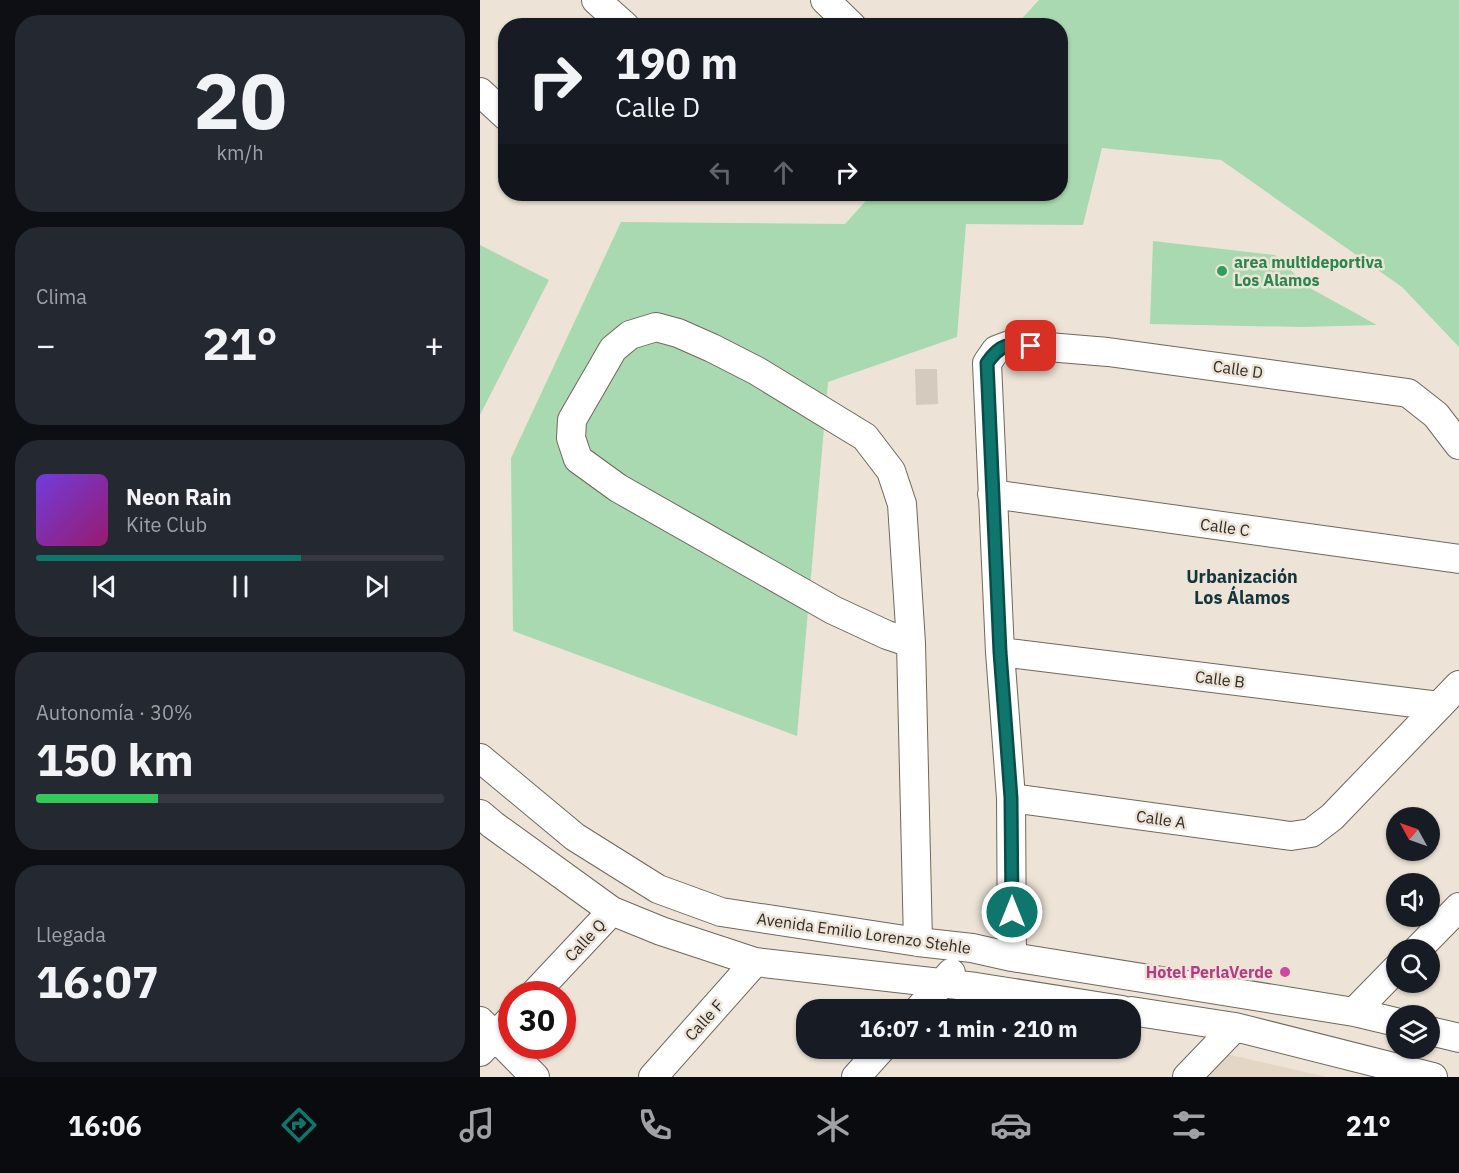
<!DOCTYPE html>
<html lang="es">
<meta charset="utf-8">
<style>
body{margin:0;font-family:"IBM Plex Sans",sans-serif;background:#242831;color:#f1f3f6;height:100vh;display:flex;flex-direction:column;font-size:22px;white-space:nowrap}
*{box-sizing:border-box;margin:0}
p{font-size:20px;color:#9ea1a6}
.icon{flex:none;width:33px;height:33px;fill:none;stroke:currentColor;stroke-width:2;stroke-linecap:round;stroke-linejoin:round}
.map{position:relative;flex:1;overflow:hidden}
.sheet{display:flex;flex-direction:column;gap:15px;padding:15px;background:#0d0f14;width:480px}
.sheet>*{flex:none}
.guide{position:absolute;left:18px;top:18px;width:570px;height:183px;border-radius:24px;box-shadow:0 2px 4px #0004;background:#171b24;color:#f1f3f6;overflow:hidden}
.needle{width:39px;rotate:310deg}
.buttons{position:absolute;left:906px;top:807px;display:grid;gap:12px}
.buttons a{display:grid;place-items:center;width:54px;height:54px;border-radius:50%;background:#171b24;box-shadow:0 2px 4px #0004;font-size:30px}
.speed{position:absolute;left:18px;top:981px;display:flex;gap:12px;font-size:30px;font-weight:700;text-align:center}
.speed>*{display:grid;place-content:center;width:78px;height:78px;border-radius:50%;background:#171b24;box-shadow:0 2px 4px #0004;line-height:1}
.speed .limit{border:9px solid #d22;background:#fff;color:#111}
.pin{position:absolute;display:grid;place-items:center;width:51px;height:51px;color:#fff;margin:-26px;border-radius:12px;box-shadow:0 3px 9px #0006}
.me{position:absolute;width:66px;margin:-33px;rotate:0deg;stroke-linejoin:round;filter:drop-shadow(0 0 4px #0008)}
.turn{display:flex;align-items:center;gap:21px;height:126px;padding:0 18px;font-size:27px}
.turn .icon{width:78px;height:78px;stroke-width:2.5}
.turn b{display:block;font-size:42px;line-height:51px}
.lanes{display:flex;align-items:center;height:57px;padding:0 18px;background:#0003;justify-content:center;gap:30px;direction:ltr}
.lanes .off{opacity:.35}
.big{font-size:45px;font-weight:700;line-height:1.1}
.sheet .tile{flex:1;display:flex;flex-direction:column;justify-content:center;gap:9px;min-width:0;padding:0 21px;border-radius:24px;background:#242831}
.sheet .dial{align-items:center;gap:0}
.dial b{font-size:78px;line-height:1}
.song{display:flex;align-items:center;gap:18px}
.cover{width:72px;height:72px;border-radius:9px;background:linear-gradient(135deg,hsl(260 70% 55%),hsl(320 70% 35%))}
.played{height:6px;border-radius:3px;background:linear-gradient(90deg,#0f766e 65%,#363941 65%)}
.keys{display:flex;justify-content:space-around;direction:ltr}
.heat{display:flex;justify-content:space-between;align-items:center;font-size:33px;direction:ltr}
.charge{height:9px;border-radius:4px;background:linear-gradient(90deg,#34c759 30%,#363941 0)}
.trip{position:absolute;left:316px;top:999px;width:345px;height:60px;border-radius:24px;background:#171b24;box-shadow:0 2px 4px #0004;font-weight:700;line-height:60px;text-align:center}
.menu{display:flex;height:96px;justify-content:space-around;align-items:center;background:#090b0e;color:#9ea1a6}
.menu .icon{width:42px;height:42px}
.menu .current{color:#0f766e}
.menu b{font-size:27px;color:#f1f3f6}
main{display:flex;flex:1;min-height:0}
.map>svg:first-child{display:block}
</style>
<main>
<section class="sheet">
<div class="tile dial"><b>20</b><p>km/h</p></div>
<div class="tile"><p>Clima</p>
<div class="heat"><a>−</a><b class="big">21°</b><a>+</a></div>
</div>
<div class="tile">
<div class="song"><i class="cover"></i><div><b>Neon Rain</b><p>Kite Club</p></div></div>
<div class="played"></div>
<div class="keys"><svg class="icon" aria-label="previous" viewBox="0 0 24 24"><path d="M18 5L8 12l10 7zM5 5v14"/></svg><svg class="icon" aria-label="pause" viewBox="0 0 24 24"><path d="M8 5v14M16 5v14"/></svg><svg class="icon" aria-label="next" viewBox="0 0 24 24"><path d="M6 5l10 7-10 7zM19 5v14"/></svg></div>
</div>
<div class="tile"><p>Autonomía · 30%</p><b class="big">150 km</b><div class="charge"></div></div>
<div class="tile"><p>Llegada</p><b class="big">16:07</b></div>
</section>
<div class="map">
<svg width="979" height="1077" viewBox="0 0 979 1077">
<rect width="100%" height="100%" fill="#ede4d7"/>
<path fill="#e4d6c4" d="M742 1053 847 1077H723Z"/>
<path fill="#a9d9b0" d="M559 0H979V347L922 287 741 160 622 148 603 225 486 224 477 337 348 382 317 736 33 631 31 458 141 222 365 224 392 194H580V26L536 25Z
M673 241 795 255 828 287 897 325 822 327 670 324Z
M0 245 69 280 0 415Z"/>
<path fill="#d4cabe" d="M435 369H457L458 404 436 405Z"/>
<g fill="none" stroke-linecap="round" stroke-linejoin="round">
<g stroke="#70675c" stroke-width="30">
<path id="minor" d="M116 0 145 26
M345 0 372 26
M0 92 26 116
M512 494 979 559
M431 643 407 635 353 610 138 488 98 459 91 438 92 420 133 349 150 335 176 327 198 333 232 348 277 371 385 437 411 471 422 504 431 643 438 942
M520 652 959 706
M0 758 95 837 178 889 241 912 438 942 492 948 532 957 874 1012 916 1022
M531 798 811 836 831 833 852 817 979 685
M0 814 13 825 132 911 181 931 275 962 496 987 642 1010
M937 950 979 907
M532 957 531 798 520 652 507 363 516 350 532 344 628 352 928 393 956 415 979 445
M54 994 132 911
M438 1010 471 973
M651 1011 755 1027 953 1077
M874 1012 916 969
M0 1021 55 1077
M950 1031 979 1038
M0 1052 32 1018
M173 1077 275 962
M376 1077 402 1048
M707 1077 755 1027"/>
</g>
<use href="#minor" stroke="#fff" stroke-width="28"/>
</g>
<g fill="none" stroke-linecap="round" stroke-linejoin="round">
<g stroke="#0a4d48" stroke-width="15">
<path id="route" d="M532 912 531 798 520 652 507 363C521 343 528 344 551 346"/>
</g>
<use href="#route" stroke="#0f766e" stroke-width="10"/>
</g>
<circle fill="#2e9e5b" stroke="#ede4d7" stroke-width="2" cx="742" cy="271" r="6"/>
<circle fill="#d1479c" stroke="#ede4d7" stroke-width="2" cx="805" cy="972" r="6"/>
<g text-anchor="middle" stroke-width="5" stroke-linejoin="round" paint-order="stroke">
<g font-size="16" font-weight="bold" fill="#27864d" stroke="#ede4d7" text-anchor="start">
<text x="754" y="268">area multideportiva<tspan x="754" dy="18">Los Alamos</tspan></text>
</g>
<g font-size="16" fill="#2e2a25" stroke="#ede4d7">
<text transform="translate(758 369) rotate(8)" y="6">Calle D</text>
<text transform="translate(745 527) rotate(8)" y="6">Calle C</text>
<text transform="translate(740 679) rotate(7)" y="6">Calle B</text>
<text transform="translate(681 819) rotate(8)" y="6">Calle A</text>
<text transform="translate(384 933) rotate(8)" y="6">Avenida Emilio Lorenzo Stehle</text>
<text transform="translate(105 940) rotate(-47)" y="6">Calle Q</text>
<text transform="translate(224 1020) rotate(-48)" y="6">Calle F</text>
</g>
<g font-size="16" font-weight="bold" fill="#b23c85" stroke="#ede4d7" text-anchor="end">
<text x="793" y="978">Hotel PerlaVerde</text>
</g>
<g font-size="18" font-weight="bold" fill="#14353c" stroke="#ede4d7">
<text x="762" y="583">Urbanización<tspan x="762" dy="21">Los Álamos</tspan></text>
</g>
</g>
</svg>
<div class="buttons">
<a><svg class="needle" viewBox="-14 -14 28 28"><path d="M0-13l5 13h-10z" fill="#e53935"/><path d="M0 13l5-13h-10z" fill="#9ea1a6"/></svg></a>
<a><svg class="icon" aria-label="sound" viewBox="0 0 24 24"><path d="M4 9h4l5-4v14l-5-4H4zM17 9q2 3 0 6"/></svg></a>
<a><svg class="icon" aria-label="search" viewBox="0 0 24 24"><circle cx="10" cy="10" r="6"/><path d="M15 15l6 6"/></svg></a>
<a><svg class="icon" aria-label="layers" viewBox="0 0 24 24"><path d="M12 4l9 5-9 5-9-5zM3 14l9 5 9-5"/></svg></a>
</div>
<div class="speed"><div class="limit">30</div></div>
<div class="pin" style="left:551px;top:346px;background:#d93025"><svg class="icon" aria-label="arrive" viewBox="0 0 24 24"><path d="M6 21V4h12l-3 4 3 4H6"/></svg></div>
<svg class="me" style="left:532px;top:912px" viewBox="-20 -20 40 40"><circle r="17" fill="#0f766e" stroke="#fff" stroke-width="3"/><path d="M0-11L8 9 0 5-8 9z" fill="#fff"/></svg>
<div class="trip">16:07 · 1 min · 210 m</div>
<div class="guide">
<div class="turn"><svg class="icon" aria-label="right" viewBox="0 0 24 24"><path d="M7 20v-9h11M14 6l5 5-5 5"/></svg><div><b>190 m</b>Calle D</div></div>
<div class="lanes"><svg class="icon off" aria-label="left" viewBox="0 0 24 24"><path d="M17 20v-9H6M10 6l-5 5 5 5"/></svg><svg class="icon off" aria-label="ahead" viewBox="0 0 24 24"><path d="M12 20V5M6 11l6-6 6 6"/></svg><svg class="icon" aria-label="right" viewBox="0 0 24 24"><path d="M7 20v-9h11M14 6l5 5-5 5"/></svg></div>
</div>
</div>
</main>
<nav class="menu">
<b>16:06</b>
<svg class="icon current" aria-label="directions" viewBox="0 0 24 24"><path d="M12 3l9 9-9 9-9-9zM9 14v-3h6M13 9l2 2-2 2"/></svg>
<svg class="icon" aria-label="music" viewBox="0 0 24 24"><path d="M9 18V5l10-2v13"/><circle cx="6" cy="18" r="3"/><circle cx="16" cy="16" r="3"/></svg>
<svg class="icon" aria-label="phone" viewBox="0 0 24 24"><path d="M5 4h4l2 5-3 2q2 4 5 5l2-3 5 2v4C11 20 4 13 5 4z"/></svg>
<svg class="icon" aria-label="climate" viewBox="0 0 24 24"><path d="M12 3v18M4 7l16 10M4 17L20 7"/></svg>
<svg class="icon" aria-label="car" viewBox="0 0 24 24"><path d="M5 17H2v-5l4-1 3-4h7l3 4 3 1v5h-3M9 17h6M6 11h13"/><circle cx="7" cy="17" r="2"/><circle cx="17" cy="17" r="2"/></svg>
<svg class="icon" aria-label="filters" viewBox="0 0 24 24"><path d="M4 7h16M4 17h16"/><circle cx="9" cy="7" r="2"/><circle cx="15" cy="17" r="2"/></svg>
<b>21°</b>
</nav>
